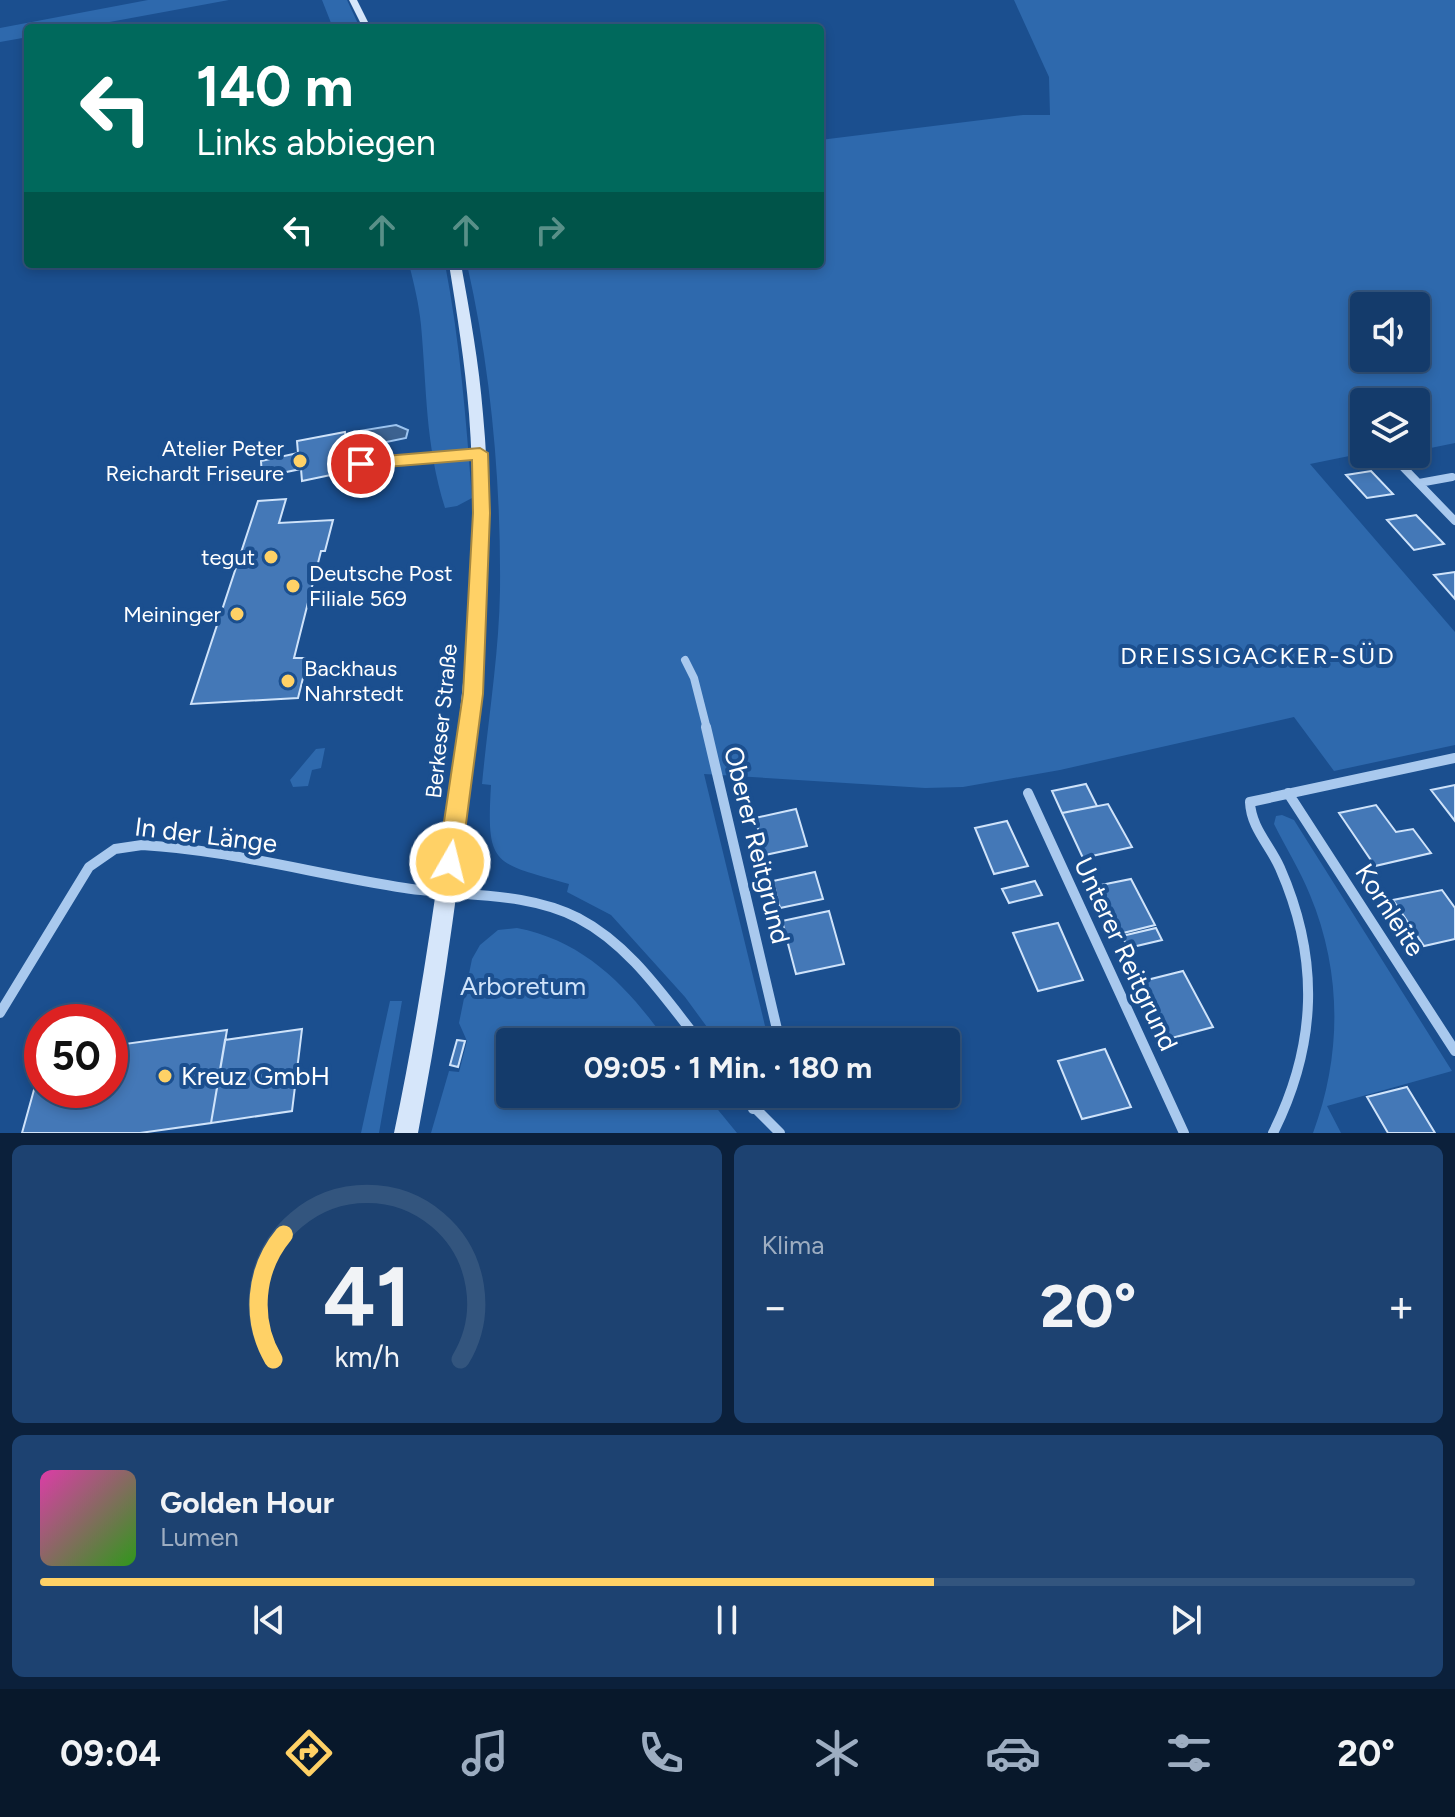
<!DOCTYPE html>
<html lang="de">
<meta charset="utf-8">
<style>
body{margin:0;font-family:Figtree,sans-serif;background:#1d4271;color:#f1f3f6;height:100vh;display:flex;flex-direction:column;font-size:30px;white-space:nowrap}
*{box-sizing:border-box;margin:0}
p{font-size:26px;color:#9dadc1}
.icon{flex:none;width:44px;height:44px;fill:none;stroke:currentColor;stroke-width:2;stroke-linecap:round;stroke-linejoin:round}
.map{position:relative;height:1133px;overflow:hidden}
.panel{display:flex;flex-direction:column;gap:12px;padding:12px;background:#0b203b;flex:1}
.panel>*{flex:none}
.guide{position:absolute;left:24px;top:24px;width:800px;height:244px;border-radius:8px;box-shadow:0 4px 12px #0003,0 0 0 2px #33557e;background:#00695c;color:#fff;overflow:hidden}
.controls{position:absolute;left:1350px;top:292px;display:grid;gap:16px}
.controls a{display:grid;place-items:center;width:80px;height:80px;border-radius:8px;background:#143b6b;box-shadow:0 4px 12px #0003,0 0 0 2px #33557e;font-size:40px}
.speed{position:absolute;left:24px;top:1004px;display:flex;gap:16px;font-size:40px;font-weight:700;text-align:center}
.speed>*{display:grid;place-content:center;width:104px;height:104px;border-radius:50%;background:#143b6b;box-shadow:0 4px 12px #0003,0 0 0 2px #33557e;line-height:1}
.speed .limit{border:12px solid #d22;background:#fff;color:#111}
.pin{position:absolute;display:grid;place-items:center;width:68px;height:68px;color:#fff;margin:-34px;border:4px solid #fff;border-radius:50%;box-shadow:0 2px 8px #0007}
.me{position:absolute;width:88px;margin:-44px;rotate:8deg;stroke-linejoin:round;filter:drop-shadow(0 0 6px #0008)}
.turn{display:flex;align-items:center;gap:28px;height:168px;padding:0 40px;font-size:36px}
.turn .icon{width:104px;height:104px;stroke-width:2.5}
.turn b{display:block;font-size:56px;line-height:68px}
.lanes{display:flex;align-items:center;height:76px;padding:0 40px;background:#0003;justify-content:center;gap:40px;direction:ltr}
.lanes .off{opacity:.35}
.big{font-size:60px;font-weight:700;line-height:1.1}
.panel .tile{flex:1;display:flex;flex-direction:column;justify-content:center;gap:12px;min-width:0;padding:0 28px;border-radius:12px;background:#1d4271}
.panel .dial{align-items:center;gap:0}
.dial svg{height:208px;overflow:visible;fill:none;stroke:#33557e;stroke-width:7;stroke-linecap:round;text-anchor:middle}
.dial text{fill:#f1f3f6;stroke:none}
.song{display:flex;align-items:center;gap:24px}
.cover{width:96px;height:96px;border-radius:12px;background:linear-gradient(135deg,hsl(320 70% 55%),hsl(110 70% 35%))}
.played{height:8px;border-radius:4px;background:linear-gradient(90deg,#ffd166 65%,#33557e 65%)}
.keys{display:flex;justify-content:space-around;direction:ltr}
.heat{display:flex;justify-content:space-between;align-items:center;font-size:44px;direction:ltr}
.panel .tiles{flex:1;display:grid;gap:12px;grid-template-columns:1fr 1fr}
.tile:last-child{grid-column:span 2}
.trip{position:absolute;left:496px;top:1028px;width:464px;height:80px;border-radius:8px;background:#143b6b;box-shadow:0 4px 12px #0003,0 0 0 2px #33557e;font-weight:700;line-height:80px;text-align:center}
.menu{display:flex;height:128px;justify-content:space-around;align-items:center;background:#08182b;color:#9dadc1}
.menu .icon{width:56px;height:56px}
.menu .selected{color:#ffd166}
.menu b{font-size:36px;color:#f1f3f6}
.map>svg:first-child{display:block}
</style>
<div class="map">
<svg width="1455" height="1133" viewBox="0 0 1455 1133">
<rect width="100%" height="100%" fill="#1b4f8f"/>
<path fill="#2e69ad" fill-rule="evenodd" d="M148 0H229L77 28H28V37L0 42V28Z
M322 0H347L360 28H333Z
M1014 0H1455V443L1416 451V402H1364V453L1310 464 1455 632V745L1334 771 1294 717 1060 770 963 787 925 788 704 774 766 1030 764 1042H718L685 997 611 915 567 892 569 884C494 862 486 868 491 785L482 784C488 720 499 655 500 590 501 481 491 370 467 264H820V140L1023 115H1050L1049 77ZM1364 306H1416V358H1364Z
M409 264H445C460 342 466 419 472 498L457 506 445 508C425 443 427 391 421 325 419 304 414 284 409 264Z
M325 748 321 768 312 770 308 786 293 787 290 780 316 749Z
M1282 815 1294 820 1452 1071 1327 1106 1341 1133H1313C1342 1055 1342 972 1310 895 1300 870 1286 848 1274 824L1276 816Z
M517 928C585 941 629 988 667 1042H510V1094H705L737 1133H431L449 1071 459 1072 467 1041 459 1023 472 959 480 945 498 930Z
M390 1001H402L379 1133H361Z"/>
<path fill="#3c6290" stroke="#9cc4f0" stroke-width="2" d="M396 425 408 430 406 438 362 447 359 431Z"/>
<path fill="#4478b7" stroke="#cfe3fa" stroke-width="2" d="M345 432 350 471 302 481 301 469 262 477 261 461 298 453 297 441Z
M1371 471 1393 494 1367 498 1346 475Z
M286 499 279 523 333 520 325 551H321L294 658H308L298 698 191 704 258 501Z
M1416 515 1444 544 1414 550 1387 520Z
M1455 572V599L1434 575Z
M1086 784 1097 806 1062 813 1052 791Z
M1455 785V821L1431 790Z
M1108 804 1132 847 1083 858 1062 813Z
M1376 805 1396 832 1413 829 1431 853 1375 866 1339 813Z
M796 809 807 846 765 855 755 818Z
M1007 821 1028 866 994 874 975 828Z
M815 872 823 899 780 908 773 881Z
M1131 879 1155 925 1119 934 1096 886Z
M1035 881 1042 895 1009 903 1002 889Z
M1442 890 1455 908V939L1424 946 1393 900Z
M829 911 844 964 796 974 782 921Z
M1058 923 1083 980 1038 991 1013 933Z
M1156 928 1162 940 1128 948 1122 936Z
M1183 971 1213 1027 1168 1039 1139 982Z
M302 1029 292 1111 211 1123 225 1040Z
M866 1029 870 1042 813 1041Z
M227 1030 211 1123 140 1133H22L42 1061V1090H110V1046Z
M457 1040 465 1041 458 1067 450 1065Z
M1105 1049 1131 1107 1082 1119 1058 1061Z
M1407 1087 1435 1133H1388L1367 1097Z
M827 1094H871L830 1103Z"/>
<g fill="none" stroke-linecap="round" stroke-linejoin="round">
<path stroke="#a9c9ee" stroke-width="6" d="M361 464 477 454"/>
<path stroke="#a9c9ee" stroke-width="8" d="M1400 464 1455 521
M1419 483 1452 477
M685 660 694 678 707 729"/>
<path stroke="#a9c9ee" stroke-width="10" d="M706 727 780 1042
M1028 793 1184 1133
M1288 793 1455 1051
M0 1013 89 867 115 849 142 845C231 850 318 875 405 888 462 897 525 891 578 918 630 945 664 997 700 1042
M741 1094 780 1133
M753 1109 762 1094
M1273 1133C1317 1045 1320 959 1280 868 1270 845 1251 828 1250 802L1455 758"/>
<path fill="#d6e6fa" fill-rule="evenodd" d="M349 0H357L371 28H363Z
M449 264H461C470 314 479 363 483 414 496 552 482 693 465 830 453 920 441 1010 424 1100L418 1133H394C415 1034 430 935 444 835 464 696 480 554 469 414 465 363 457 314 449 264Z"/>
</g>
<path fill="#ffd166" stroke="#a68842" stroke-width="2" d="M480 448 488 453 490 513 483 694 461 862 458 870 450 873 442 870 438 862 463 694 473 513 472 460 361 469 353 464 361 458Z"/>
<g fill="#ffd166" stroke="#1b4f8f" stroke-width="3">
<circle cx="300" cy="461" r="8"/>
<circle cx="271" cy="557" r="8"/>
<circle cx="293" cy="586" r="8"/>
<circle cx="237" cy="614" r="8"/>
<circle cx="288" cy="681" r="8"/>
<circle cx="165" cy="1076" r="8"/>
</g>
<g text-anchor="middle" stroke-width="8" stroke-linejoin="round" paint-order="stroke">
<g font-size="22" fill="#fff" stroke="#1b4f8f" text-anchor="end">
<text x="284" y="456">Atelier Peter<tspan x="284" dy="25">Reichardt Friseure</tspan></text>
<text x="255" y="565">tegut</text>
<text x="309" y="581" text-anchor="start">Deutsche Post<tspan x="309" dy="25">Filiale 569</tspan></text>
<text x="221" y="622">Meininger</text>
<text x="304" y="676" text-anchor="start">Backhaus<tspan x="304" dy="25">Nahrstedt</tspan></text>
</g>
<g font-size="22" fill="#fff" stroke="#1b4f8f">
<text transform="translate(441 721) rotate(-84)" y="8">Berkeser Straße</text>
</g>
<g font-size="24" letter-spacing="2" fill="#fff" stroke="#1b4f8f">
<text x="1258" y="664">DREISSIGACKER-SÜD</text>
</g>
<g font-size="26" fill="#fff" stroke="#1b4f8f">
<text transform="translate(206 835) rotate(7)" y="9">In der Länge</text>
<text transform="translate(757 845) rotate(76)" y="9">Oberer Reitgrund</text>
<text transform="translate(1390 910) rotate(57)" y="9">Kornleite</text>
<text transform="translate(1126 954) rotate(65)" y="9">Unterer Reitgrund</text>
</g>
<g font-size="26" fill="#cfe3fa" stroke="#1b4f8f">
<text x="523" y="995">Arboretum</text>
</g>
<g font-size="26" fill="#fff" stroke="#1b4f8f" text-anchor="start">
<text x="181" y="1085">Kreuz GmbH</text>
</g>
</g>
</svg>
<div class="controls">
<a><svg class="icon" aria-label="sound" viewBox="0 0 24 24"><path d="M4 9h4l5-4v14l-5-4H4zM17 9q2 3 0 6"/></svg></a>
<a><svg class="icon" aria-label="layers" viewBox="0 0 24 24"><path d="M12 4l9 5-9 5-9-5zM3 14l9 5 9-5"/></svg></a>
</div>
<div class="speed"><div class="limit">50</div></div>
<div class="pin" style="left:361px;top:464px;background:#d93025"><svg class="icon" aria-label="arrive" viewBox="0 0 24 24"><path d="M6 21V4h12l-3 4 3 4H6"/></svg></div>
<svg class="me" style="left:450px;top:862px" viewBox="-20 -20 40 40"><circle r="17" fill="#ffd166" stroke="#fff" stroke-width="3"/><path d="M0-11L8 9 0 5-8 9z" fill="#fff"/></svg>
<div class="trip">09:05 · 1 Min. · 180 m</div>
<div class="guide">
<div class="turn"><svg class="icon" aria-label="left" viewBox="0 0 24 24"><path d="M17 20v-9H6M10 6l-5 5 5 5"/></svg><div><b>140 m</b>Links abbiegen</div></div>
<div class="lanes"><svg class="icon" aria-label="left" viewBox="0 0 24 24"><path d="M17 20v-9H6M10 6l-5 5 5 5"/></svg><svg class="icon off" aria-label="ahead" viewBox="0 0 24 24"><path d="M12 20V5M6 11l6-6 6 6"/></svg><svg class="icon off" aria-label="ahead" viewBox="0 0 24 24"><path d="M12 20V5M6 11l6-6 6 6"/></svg><svg class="icon off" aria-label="right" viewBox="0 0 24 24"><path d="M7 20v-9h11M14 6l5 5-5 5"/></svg></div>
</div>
</div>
<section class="panel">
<div class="tiles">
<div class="tile dial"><svg viewBox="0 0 100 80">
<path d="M14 69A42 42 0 1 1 86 69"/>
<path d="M14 69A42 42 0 0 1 18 21" stroke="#ffd166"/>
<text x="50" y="56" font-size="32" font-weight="700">41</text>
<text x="50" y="72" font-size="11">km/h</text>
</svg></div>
<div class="tile"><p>Klima</p>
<div class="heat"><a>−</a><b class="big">20°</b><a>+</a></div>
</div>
<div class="tile">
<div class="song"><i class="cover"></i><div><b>Golden Hour</b><p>Lumen</p></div></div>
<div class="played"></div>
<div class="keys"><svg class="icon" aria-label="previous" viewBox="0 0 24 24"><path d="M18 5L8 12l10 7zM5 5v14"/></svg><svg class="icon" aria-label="pause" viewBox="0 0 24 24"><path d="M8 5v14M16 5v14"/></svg><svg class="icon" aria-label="next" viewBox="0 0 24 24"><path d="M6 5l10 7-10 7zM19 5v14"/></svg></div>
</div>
</div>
</section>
<nav class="menu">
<b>09:04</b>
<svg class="icon selected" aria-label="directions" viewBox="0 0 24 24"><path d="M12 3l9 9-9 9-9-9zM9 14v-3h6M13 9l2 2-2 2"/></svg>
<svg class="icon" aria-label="music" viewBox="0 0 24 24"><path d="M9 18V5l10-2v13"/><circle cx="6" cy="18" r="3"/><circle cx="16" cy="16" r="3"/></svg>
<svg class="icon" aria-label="phone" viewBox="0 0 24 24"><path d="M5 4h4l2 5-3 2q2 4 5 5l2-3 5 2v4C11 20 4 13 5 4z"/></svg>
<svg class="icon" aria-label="climate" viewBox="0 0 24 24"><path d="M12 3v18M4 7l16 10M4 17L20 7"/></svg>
<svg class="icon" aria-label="car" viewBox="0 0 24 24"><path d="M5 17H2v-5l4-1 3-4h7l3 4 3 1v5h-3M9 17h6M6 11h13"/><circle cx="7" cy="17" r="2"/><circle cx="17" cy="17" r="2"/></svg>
<svg class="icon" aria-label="filters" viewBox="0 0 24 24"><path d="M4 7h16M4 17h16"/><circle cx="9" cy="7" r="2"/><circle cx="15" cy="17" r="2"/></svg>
<b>20°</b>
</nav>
